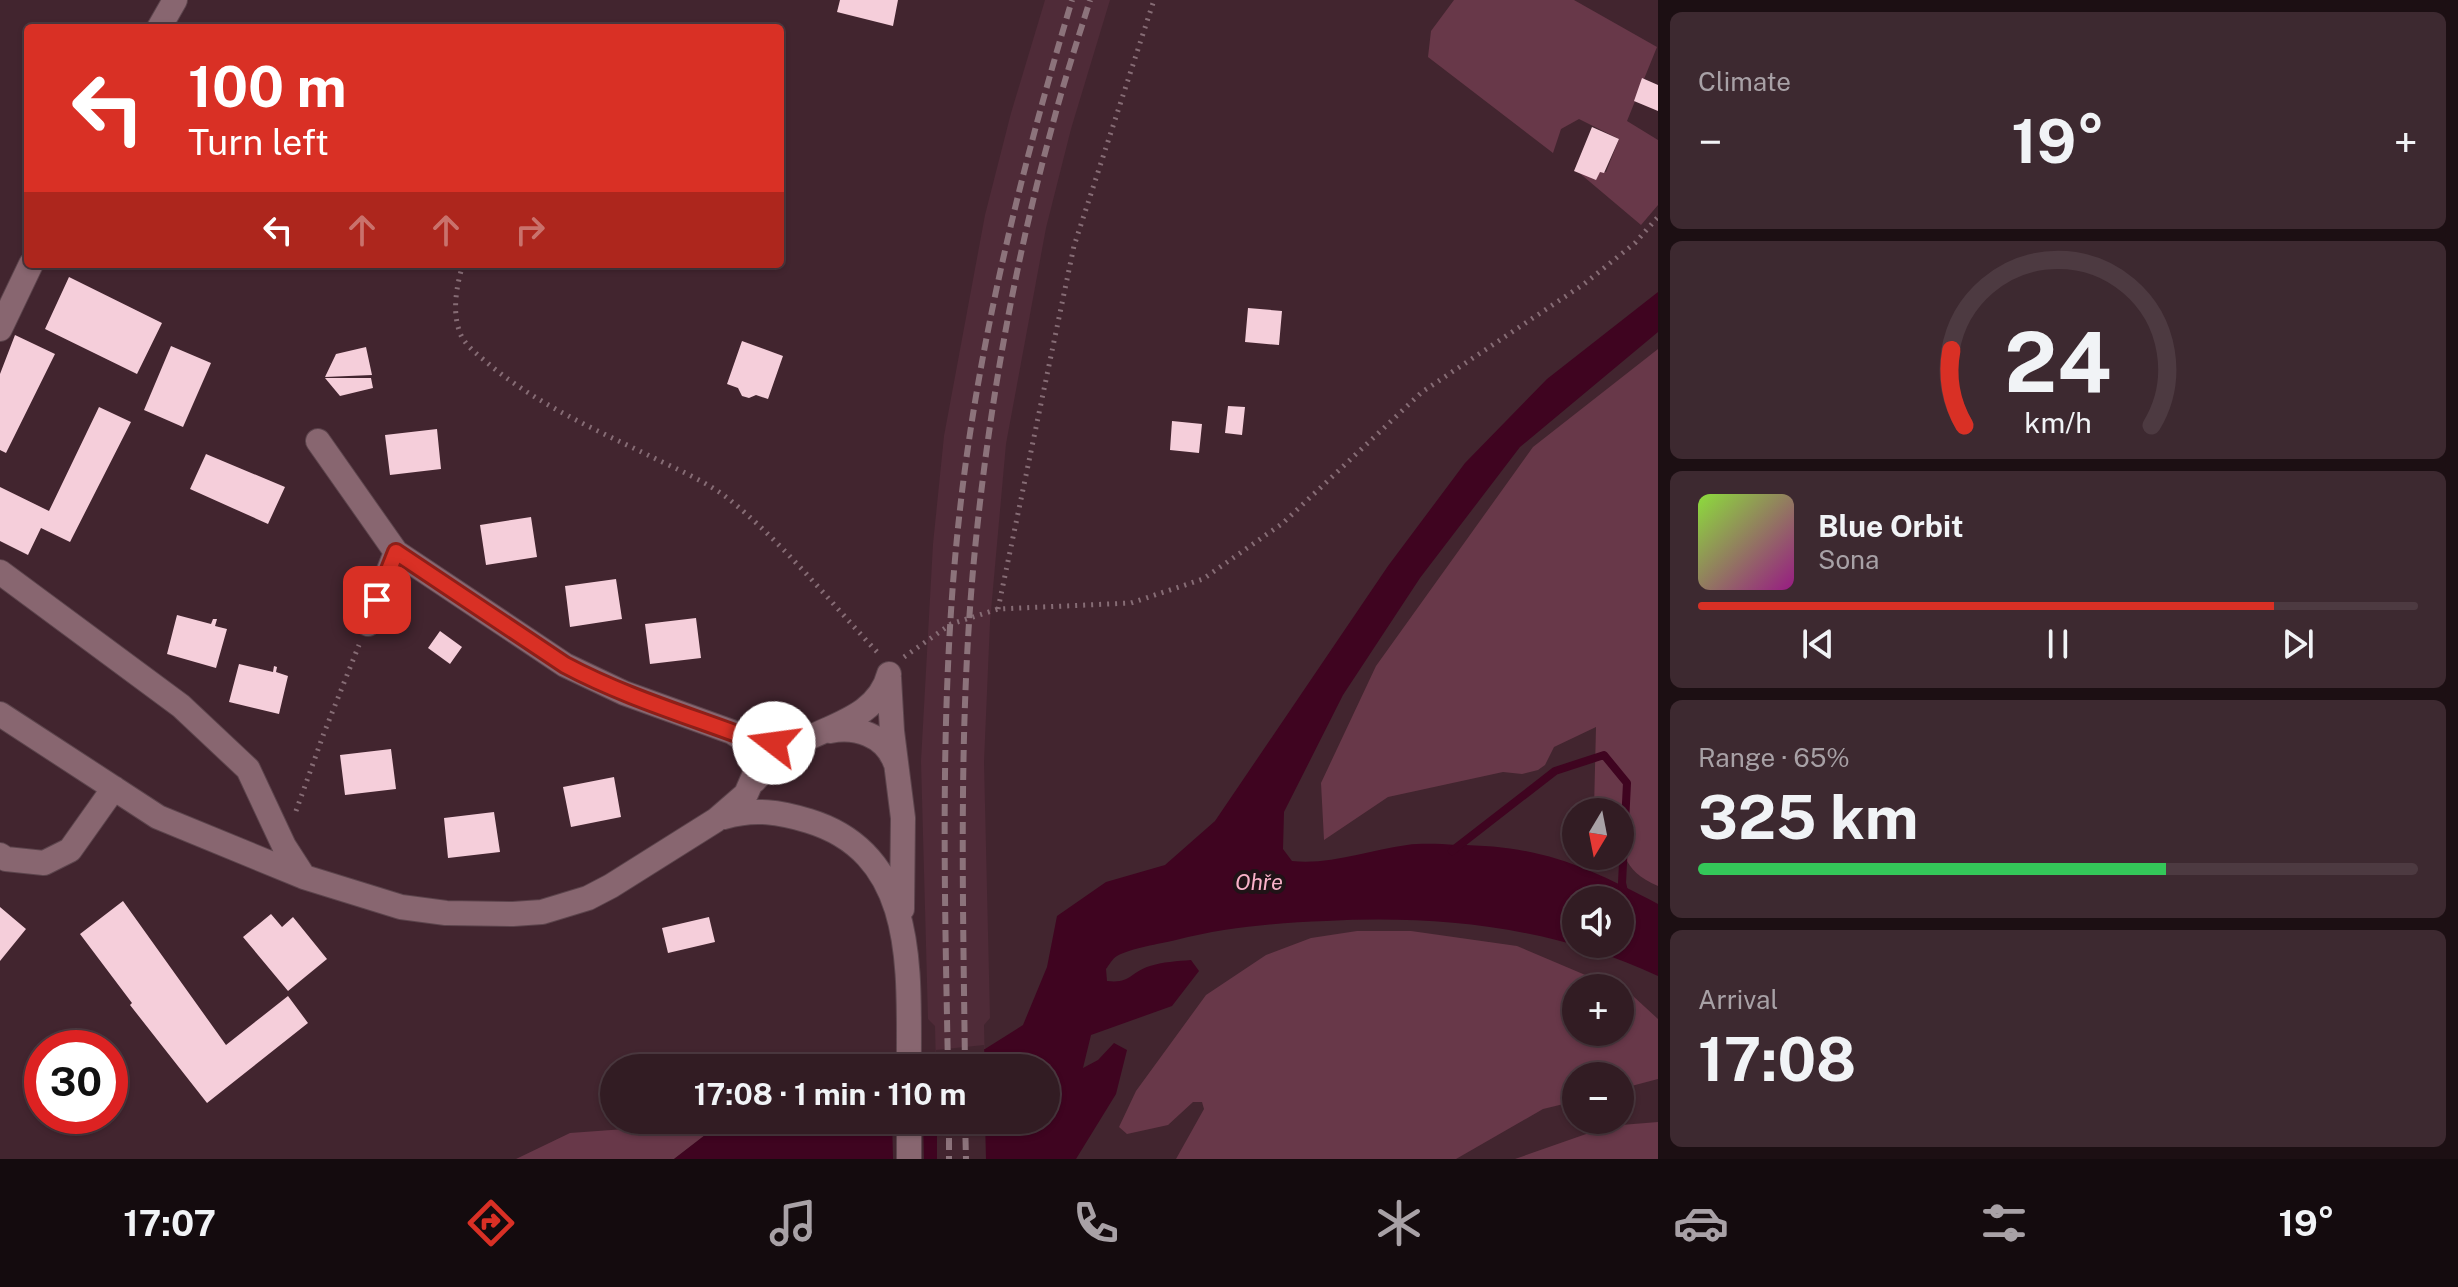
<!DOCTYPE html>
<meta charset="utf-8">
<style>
body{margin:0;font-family:"Public Sans",sans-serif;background:#3d2930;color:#f1f3f6;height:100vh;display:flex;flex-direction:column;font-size:30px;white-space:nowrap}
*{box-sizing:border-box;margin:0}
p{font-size:26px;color:#a8a1a6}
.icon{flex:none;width:44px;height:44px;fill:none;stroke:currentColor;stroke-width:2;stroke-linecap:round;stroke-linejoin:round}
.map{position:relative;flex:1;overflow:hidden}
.sheet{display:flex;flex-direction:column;gap:12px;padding:12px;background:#1c0f13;width:800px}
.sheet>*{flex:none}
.banner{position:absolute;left:24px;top:24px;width:760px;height:244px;border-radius:8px;box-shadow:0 2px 6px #0004,0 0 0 2px #4d3a41;background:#d93025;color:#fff;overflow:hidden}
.needle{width:52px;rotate:190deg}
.controls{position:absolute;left:1562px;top:798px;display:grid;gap:16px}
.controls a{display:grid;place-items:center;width:72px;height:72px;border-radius:50%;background:#321c23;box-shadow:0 2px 6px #0004,0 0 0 2px #4d3a41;font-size:40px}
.speed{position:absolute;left:24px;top:1030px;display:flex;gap:16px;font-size:40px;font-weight:700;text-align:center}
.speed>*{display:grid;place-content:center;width:104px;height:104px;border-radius:50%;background:#321c23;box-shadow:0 2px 6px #0004,0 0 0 2px #4d3a41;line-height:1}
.speed .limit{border:12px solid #d22;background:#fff;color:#111}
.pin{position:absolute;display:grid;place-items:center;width:68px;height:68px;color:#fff;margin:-34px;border-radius:16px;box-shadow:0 4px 12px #0006}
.me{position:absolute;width:88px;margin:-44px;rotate:285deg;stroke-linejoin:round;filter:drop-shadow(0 0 6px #0008)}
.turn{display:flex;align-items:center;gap:28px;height:168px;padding:0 32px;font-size:36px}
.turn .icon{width:104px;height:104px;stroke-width:2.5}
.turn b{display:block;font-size:56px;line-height:68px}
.lanes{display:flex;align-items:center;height:76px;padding:0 32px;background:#0003;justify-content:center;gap:40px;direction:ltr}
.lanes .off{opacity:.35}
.big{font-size:60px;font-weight:700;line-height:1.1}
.sheet .card{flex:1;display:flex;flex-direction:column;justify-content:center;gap:12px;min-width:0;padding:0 28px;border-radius:12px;background:#3d2930}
.sheet .dial{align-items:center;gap:0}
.dial svg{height:208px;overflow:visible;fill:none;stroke:#4d3a41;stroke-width:7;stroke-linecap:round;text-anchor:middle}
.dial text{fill:#f1f3f6;stroke:none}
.song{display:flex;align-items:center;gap:24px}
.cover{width:96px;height:96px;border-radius:12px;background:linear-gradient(135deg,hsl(90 70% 55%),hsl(310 70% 35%))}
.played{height:8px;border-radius:4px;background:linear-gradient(90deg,#d93025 80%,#4d3a41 80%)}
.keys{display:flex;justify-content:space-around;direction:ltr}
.heat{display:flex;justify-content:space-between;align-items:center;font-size:44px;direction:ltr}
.charge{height:12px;border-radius:6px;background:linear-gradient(90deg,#34c759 65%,#4d3a41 0)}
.trip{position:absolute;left:600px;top:1054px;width:460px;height:80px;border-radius:40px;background:#321c23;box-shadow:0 2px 6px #0004,0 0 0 2px #4d3a41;font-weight:700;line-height:80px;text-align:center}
.menu{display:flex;height:128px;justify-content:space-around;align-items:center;background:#140b0e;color:#a8a1a6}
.menu .icon{width:56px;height:56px}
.menu .current{color:#d93025}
.menu b{font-size:36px;color:#f1f3f6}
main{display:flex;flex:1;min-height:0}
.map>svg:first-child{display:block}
</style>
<main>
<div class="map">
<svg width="1658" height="1159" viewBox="0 0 1658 1159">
<rect width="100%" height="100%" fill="#42252f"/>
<path fill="#4f2b38" d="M1045 0H1110L1071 129 1046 228 1006 444 990 622 984 762 990 1018 984 1025 985 1068H936L935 1026 928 1019 921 761 933 544 944 436 985 215 1011 113Z"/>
<path fill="#683849" d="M1454 0H1574L1657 47 1627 121 1658 140V205L1641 225 1577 171 1606 172 1619 139 1579 119 1561 129 1553 153 1428 57 1431 31Z
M1658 349V886C1621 870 1620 849 1620 812H1596L1594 809 1596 727 1554 747 1545 765 1538 770 1522 774 1503 772 1388 797 1324 840 1321 783 1376 666 1533 447Z
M1357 931H1411L1517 946 1616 988H1576V1032H1620V990L1633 996 1658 1019V1079L1620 1089V1076H1576V1101L1543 1109 1456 1159H1176L1204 1109 1202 1102H1193L1168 1125 1127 1134 1119 1127 1136 1091 1206 995 1266 955 1311 938Z
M722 1122 674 1159H516L570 1133Z
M1658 1122V1159H1515L1609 1126Z"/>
<path fill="#3f0420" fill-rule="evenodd" d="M1658 292V332L1520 447 1420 578 1343 695 1284 812 1283 849 1292 861C1331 865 1369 850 1407 845 1422 843 1440 844 1456 845 1539 845 1586 866 1658 904V976C1554 927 1440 915 1326 921 1275 923 1226 927 1176 940 1160 944 1131 948 1117 956 1113 958 1109 965 1106 969L1107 981C1131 984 1130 972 1150 966 1162 962 1178 961 1191 960L1199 971 1172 1006 1091 1035 1083 1068 1098 1060 1114 1043 1127 1050 1116 1094 1076 1159H674L722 1122 728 1120H1046V1068H880L893 1058 985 1049 1023 1025 1047 967 1057 916 1106 882 1165 865 1215 821 1388 566 1465 463 1547 379ZM1576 900H1620V944H1576Z"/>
<path fill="#42252f" d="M984 1045 985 1068H936V1050Z
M892 1120H923L924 1159H893Z
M937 1120H985L986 1159H937Z"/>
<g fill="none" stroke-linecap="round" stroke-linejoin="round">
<path stroke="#3f0420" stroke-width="8" d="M1452 851 1555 771 1604 755 1627 783 1622 883 1625 896"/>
</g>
<path fill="#f5ceda" d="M840 0H898L893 26 837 12Z
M1642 78 1658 85V111L1634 101Z
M1592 127 1619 139 1604 173 1600 172 1596 180 1574 171Z
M69 277 162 323 137 374 45 329Z
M1248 308 1282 311 1279 345 1245 342Z
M15 335 55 354 6 453 0 450V374Z
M742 341 783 356 768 399 756 395 749 398 742 396 738 388 727 384Z
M171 346 211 363 183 427 144 410Z
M366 347 372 375 325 377 336 354Z
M325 378H371L373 388 340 396Z
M1228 406 1245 407 1242 435 1225 433Z
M99 407 131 422 70 542 41 528 28 555 0 541V487L49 511Z
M1172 421 1202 424 1199 453 1170 450Z
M437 429 441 469 390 475 385 435Z
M206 454 285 487 268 524 190 489Z
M531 517 537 557 486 565 480 525Z
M616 579 622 619 570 627 565 586Z
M177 615 211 624 213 619H217L215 626 227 629 216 668 167 654Z
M696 618 701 658 650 664 645 624Z
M440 631 462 647 450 664 428 648Z
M239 664 273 672 274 666 277 667 276 672 288 676 279 714 229 702Z
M391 749 396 789 345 795 340 755Z
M614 777 621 817 571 827 563 787Z
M494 812 500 852 448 858 444 818Z
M123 901 226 1045 288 996 308 1023 207 1103 130 1005 132 1003 80 934Z
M0 907 26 929 0 961Z
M271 914 282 927 293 917 327 959 288 991 243 937Z
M709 917 715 942 668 953 662 928Z"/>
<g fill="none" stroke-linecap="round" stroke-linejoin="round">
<g stroke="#5c444c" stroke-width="26">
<path id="minor" d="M159 28 175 0
M0 329 31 264
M0 572 181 706 248 769 284 846 304 877
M368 624 396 552
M889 678 892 731 903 818 902 909
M0 714 158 817 304 877 401 907 446 913 513 914 542 912 588 898 611 886 716 820 746 794 756 771 752 752 741 738 732 732 624 693 565 665 396 552 318 441
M830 731C856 726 885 735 895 762
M754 781C767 767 780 753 797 744 830 725 878 717 889 674
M724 817C754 808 780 812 809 821 920 855 908 975 909 1068
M0 855 6 859 44 863 70 850 114 788
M909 1120V1159"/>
</g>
<path stroke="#866c75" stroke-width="5" stroke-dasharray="2 6" stroke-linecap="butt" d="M463 264C457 284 452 309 459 330 463 345 480 356 491 366 539 405 594 429 650 456 676 469 708 482 730 500 785 545 831 603 879 654
M998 609 1074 246 1154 0
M904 657 951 624 998 609 1131 603 1203 579 1283 523 1422 392 1584 284 1635 243 1658 217
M296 811 324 733 359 645"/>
<use href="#minor" stroke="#886670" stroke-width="24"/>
<path stroke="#8c737b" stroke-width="6" stroke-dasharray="12 6" stroke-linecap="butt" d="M948 1068C944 862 938 652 968 447 990 295 1028 147 1072 0
M965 1068C963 895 958 721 975 549 989 407 1014 265 1052 127 1063 84 1077 42 1090 0
M949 1120V1159
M965 1120 966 1159"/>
</g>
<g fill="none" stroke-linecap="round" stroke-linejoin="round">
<g stroke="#8d1f18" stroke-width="20">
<path id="route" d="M377 600 396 552 565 665C625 697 690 716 753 740L774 743"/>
</g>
<use href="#route" stroke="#d93025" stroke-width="14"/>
</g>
<g text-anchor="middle" stroke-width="8" stroke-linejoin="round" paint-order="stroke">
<g font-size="22" font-style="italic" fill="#f9b2c9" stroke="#201317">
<text x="1259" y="890">Ohře</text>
</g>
</g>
</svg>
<div class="controls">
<a><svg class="needle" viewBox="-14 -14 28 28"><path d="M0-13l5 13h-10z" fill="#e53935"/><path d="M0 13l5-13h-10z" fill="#a8a1a6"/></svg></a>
<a><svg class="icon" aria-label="sound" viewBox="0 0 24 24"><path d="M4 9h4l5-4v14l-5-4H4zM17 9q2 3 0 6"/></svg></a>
<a>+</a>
<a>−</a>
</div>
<div class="speed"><div class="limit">30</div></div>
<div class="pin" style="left:377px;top:600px;background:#d93025"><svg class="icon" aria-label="arrive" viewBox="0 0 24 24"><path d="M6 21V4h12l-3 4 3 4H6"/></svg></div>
<svg class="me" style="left:774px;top:743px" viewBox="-20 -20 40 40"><circle r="19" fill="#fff"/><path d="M0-13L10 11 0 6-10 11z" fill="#d93025"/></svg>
<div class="trip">17:08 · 1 min · 110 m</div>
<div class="banner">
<div class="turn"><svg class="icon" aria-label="left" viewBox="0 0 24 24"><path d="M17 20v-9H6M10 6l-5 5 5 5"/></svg><div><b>100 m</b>Turn left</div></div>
<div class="lanes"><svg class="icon" aria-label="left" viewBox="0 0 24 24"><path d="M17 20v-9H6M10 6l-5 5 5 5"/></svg><svg class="icon off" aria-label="ahead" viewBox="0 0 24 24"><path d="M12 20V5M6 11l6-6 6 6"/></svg><svg class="icon off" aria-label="ahead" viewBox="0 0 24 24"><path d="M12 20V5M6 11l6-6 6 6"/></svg><svg class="icon off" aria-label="right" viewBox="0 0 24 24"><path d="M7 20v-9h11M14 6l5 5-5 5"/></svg></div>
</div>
</div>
<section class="sheet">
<div class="card"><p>Climate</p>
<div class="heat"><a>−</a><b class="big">19°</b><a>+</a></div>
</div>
<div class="card dial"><svg viewBox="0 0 100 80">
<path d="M14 69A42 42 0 1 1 86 69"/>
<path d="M14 69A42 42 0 0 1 9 40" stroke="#d93025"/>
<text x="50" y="56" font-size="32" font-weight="700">24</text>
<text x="50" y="72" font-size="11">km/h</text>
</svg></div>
<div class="card">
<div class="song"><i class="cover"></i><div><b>Blue Orbit</b><p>Sona</p></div></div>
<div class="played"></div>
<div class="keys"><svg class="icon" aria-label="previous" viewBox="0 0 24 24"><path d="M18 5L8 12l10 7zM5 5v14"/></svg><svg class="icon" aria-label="pause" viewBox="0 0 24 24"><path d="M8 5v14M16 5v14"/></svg><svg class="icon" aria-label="next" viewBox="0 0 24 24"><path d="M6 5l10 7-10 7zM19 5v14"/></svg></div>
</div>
<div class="card"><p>Range · 65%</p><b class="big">325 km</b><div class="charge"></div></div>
<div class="card"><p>Arrival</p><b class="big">17:08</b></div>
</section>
</main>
<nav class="menu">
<b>17:07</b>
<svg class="icon current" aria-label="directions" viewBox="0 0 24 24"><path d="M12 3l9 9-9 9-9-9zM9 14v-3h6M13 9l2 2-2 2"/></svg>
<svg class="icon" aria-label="music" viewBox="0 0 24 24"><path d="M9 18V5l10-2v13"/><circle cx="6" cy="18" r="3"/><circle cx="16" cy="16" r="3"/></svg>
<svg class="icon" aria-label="phone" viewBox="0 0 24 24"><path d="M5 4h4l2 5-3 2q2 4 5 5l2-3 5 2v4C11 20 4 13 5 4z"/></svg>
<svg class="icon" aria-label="climate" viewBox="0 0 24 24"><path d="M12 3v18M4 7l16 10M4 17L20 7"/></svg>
<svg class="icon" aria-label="car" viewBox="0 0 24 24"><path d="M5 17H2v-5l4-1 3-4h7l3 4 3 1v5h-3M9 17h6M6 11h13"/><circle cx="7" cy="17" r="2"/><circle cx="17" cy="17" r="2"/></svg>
<svg class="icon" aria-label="filters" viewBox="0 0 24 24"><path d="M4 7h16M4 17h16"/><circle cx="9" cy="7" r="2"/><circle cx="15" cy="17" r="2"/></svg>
<b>19°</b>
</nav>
